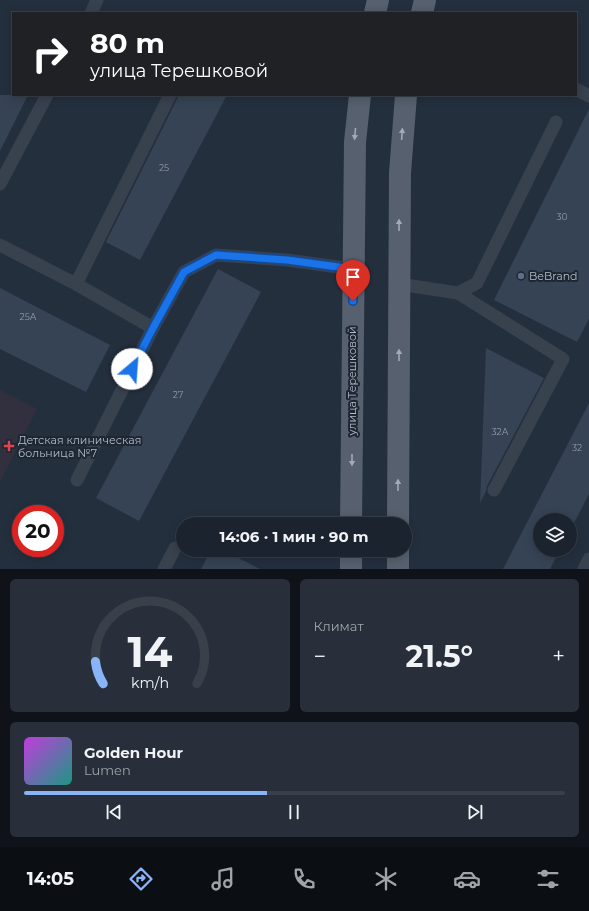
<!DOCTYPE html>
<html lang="ru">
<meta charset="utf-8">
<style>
body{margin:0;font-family:Montserrat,sans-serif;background:#282f3a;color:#f1f3f6;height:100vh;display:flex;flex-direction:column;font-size:15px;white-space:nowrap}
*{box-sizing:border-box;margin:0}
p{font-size:13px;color:#a0a4aa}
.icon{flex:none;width:22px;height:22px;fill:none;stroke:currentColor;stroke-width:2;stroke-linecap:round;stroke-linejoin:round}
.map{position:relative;height:569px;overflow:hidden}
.panel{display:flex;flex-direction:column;gap:10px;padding:10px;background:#0f1319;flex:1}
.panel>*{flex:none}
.guide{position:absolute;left:12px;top:12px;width:565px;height:84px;border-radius:0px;box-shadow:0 2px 10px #0003,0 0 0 1px #39404a;background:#202124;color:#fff;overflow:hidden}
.buttons{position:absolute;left:533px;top:513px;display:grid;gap:8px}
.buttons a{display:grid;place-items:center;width:44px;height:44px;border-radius:50%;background:#1b232e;box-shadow:0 2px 10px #0003,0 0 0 1px #39404a;font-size:20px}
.speed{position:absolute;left:12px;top:505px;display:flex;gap:8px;font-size:20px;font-weight:700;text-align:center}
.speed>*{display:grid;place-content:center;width:52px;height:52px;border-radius:50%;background:#1b232e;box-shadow:0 2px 10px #0003,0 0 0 1px #39404a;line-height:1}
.speed .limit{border:6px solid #d22;background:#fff;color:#111}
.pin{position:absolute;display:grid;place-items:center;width:34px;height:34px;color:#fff;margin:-41px -17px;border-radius:50% 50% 50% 0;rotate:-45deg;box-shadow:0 0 4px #0007}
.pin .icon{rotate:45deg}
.me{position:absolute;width:44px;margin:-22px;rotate:27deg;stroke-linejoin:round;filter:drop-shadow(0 0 3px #0008)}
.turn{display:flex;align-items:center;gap:14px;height:84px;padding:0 12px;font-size:18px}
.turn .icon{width:52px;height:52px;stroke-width:2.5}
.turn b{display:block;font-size:28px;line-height:34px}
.big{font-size:30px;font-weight:700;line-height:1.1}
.panel .card{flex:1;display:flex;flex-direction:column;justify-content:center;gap:6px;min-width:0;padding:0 14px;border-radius:6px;background:#282f3a}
.panel .dial{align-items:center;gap:0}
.dial svg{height:104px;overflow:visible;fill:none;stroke:#39404a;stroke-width:7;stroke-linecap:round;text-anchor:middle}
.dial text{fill:#f1f3f6;stroke:none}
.song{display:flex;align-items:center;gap:12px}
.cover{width:48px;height:48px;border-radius:6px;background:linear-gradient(135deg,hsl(290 70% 55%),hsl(170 70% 35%))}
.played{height:4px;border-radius:2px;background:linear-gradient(90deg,#8ab4f8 45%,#39404a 45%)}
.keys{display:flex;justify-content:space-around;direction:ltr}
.heat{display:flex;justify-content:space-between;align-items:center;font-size:22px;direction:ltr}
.panel .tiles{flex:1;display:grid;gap:10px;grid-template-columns:1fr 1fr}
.card:last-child{grid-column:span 2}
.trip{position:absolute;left:176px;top:517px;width:236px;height:40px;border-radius:20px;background:#1b232e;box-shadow:0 2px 10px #0003,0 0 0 1px #39404a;font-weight:700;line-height:40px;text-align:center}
.tabs{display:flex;height:64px;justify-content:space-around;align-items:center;background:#0b0e12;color:#a0a4aa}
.tabs .icon{width:28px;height:28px}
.tabs .active{color:#8ab4f8}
.tabs b{font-size:18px;color:#f1f3f6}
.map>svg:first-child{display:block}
</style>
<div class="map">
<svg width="589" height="569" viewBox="0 0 589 569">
<rect width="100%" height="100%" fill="#242f3e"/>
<path fill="#32303f" d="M0 390 37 409 0 482Z"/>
<path fill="#364354" d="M0 95H28L0 151Z
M179 95H227L140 260 106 242Z
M589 109V319L577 342 494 300Z
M218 269 261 292 139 521 96 498Z
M0 288 110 345 86 392 0 349Z
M486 348 544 378 487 486 486 491 480 503Z
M589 403V494L573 525 570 530V520H540V550H560L550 569H503Z
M211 550H223L260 569H201Z"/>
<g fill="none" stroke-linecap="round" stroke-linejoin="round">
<path stroke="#38414e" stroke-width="13" d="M91 13 97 0
M576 89 589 96
M0 184 47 95
M0 245 76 284 153 328 77 480
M76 284 170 95
M399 284 458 293 563 359 494 490
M458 293 477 283 556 122
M153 328 184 272 216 255 287 260 353 269
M164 569 175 548
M584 569 589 559"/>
<path stroke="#56606e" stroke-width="22" d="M375 13 378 0
M422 13 425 0
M351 524 355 142 360 95
M398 524 400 173 406 95
M351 569V550
M398 569V550"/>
</g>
<defs><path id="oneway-solid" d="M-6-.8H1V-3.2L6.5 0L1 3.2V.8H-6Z"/></defs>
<g fill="#a1aab7">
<use href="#oneway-solid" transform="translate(355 134) rotate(95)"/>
<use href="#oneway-solid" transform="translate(402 134) rotate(-86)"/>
<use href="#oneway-solid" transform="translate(399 225) rotate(-90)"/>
<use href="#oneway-solid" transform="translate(399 355) rotate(-90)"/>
<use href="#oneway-solid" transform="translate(352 460) rotate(90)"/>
<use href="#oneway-solid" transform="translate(398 485) rotate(-90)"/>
</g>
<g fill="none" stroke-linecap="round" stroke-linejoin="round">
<g stroke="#114b97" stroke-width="10">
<path id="route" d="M132 369 153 328 184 272 216 255 287 260 353 269V301"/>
</g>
<use href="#route" stroke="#1a73e8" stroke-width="7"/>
</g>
<circle fill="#5c6f8a" stroke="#1d2633" stroke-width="1.5" cx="521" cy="276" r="4"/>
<path fill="#e0444e" stroke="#1d2633" stroke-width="1.5" d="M7 440h4v4h4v4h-4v4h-4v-4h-4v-4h4z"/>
<g text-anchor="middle" stroke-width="4" stroke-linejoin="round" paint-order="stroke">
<g font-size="9" fill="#929caa">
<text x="164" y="171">25</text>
<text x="562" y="220">30</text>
<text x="28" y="320">25А</text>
<text x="178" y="398">27</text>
<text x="500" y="435">32А</text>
<text x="577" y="451">32</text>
</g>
<g font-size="11" fill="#b4bcc9" stroke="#1d2633" text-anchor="start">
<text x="529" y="280">BeBrand</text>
<text x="18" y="444">Детская клиническая<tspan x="18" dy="13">больница №7</tspan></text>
</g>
<g font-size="11" fill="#b4bcc9" stroke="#1d2633">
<text transform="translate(352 381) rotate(-90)" y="4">улица Терешковой</text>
</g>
</g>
</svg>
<div class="buttons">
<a><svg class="icon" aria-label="layers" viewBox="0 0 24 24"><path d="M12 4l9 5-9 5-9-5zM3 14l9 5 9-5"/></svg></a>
</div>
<div class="speed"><div class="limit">20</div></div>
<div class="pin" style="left:353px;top:301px;background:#d93025"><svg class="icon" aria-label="arrive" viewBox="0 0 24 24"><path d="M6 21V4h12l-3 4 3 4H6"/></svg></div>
<svg class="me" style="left:132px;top:369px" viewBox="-20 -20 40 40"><circle r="19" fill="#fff"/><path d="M0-13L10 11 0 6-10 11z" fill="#1a73e8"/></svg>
<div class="trip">14:06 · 1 мин · 90 m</div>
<div class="guide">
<div class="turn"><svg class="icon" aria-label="right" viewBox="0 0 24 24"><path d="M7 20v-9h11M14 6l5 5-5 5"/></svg><div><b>80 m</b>улица Терешковой</div></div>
</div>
</div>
<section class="panel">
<div class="tiles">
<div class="card dial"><svg viewBox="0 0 100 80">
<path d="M14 69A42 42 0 1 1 86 69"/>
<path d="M14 69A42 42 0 0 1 8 52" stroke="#8ab4f8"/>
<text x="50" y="56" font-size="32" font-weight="700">14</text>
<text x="50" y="72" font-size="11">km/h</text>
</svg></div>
<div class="card"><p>Климат</p>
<div class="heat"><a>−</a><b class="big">21.5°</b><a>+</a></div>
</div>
<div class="card">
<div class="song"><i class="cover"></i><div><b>Golden Hour</b><p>Lumen</p></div></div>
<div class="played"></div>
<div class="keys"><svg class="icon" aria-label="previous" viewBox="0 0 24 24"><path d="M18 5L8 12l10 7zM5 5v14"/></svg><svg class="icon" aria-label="pause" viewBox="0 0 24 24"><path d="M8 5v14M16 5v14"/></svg><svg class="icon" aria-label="next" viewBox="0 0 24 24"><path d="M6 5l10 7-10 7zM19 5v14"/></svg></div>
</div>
</div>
</section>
<nav class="tabs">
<b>14:05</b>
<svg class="icon active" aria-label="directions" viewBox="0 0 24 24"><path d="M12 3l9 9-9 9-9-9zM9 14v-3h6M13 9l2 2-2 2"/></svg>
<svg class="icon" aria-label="music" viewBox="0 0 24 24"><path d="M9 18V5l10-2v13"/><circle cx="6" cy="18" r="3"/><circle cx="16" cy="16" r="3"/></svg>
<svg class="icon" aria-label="phone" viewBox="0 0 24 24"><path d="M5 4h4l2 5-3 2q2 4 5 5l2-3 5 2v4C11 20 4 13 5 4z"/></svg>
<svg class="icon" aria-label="climate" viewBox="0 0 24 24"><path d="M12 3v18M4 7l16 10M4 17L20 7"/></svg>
<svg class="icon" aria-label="car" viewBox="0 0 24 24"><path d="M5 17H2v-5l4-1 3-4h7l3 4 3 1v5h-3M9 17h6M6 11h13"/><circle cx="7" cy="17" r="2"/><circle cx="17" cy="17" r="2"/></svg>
<svg class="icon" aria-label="filters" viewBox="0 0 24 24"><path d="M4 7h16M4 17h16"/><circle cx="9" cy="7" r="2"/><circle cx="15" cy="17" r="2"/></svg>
</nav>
